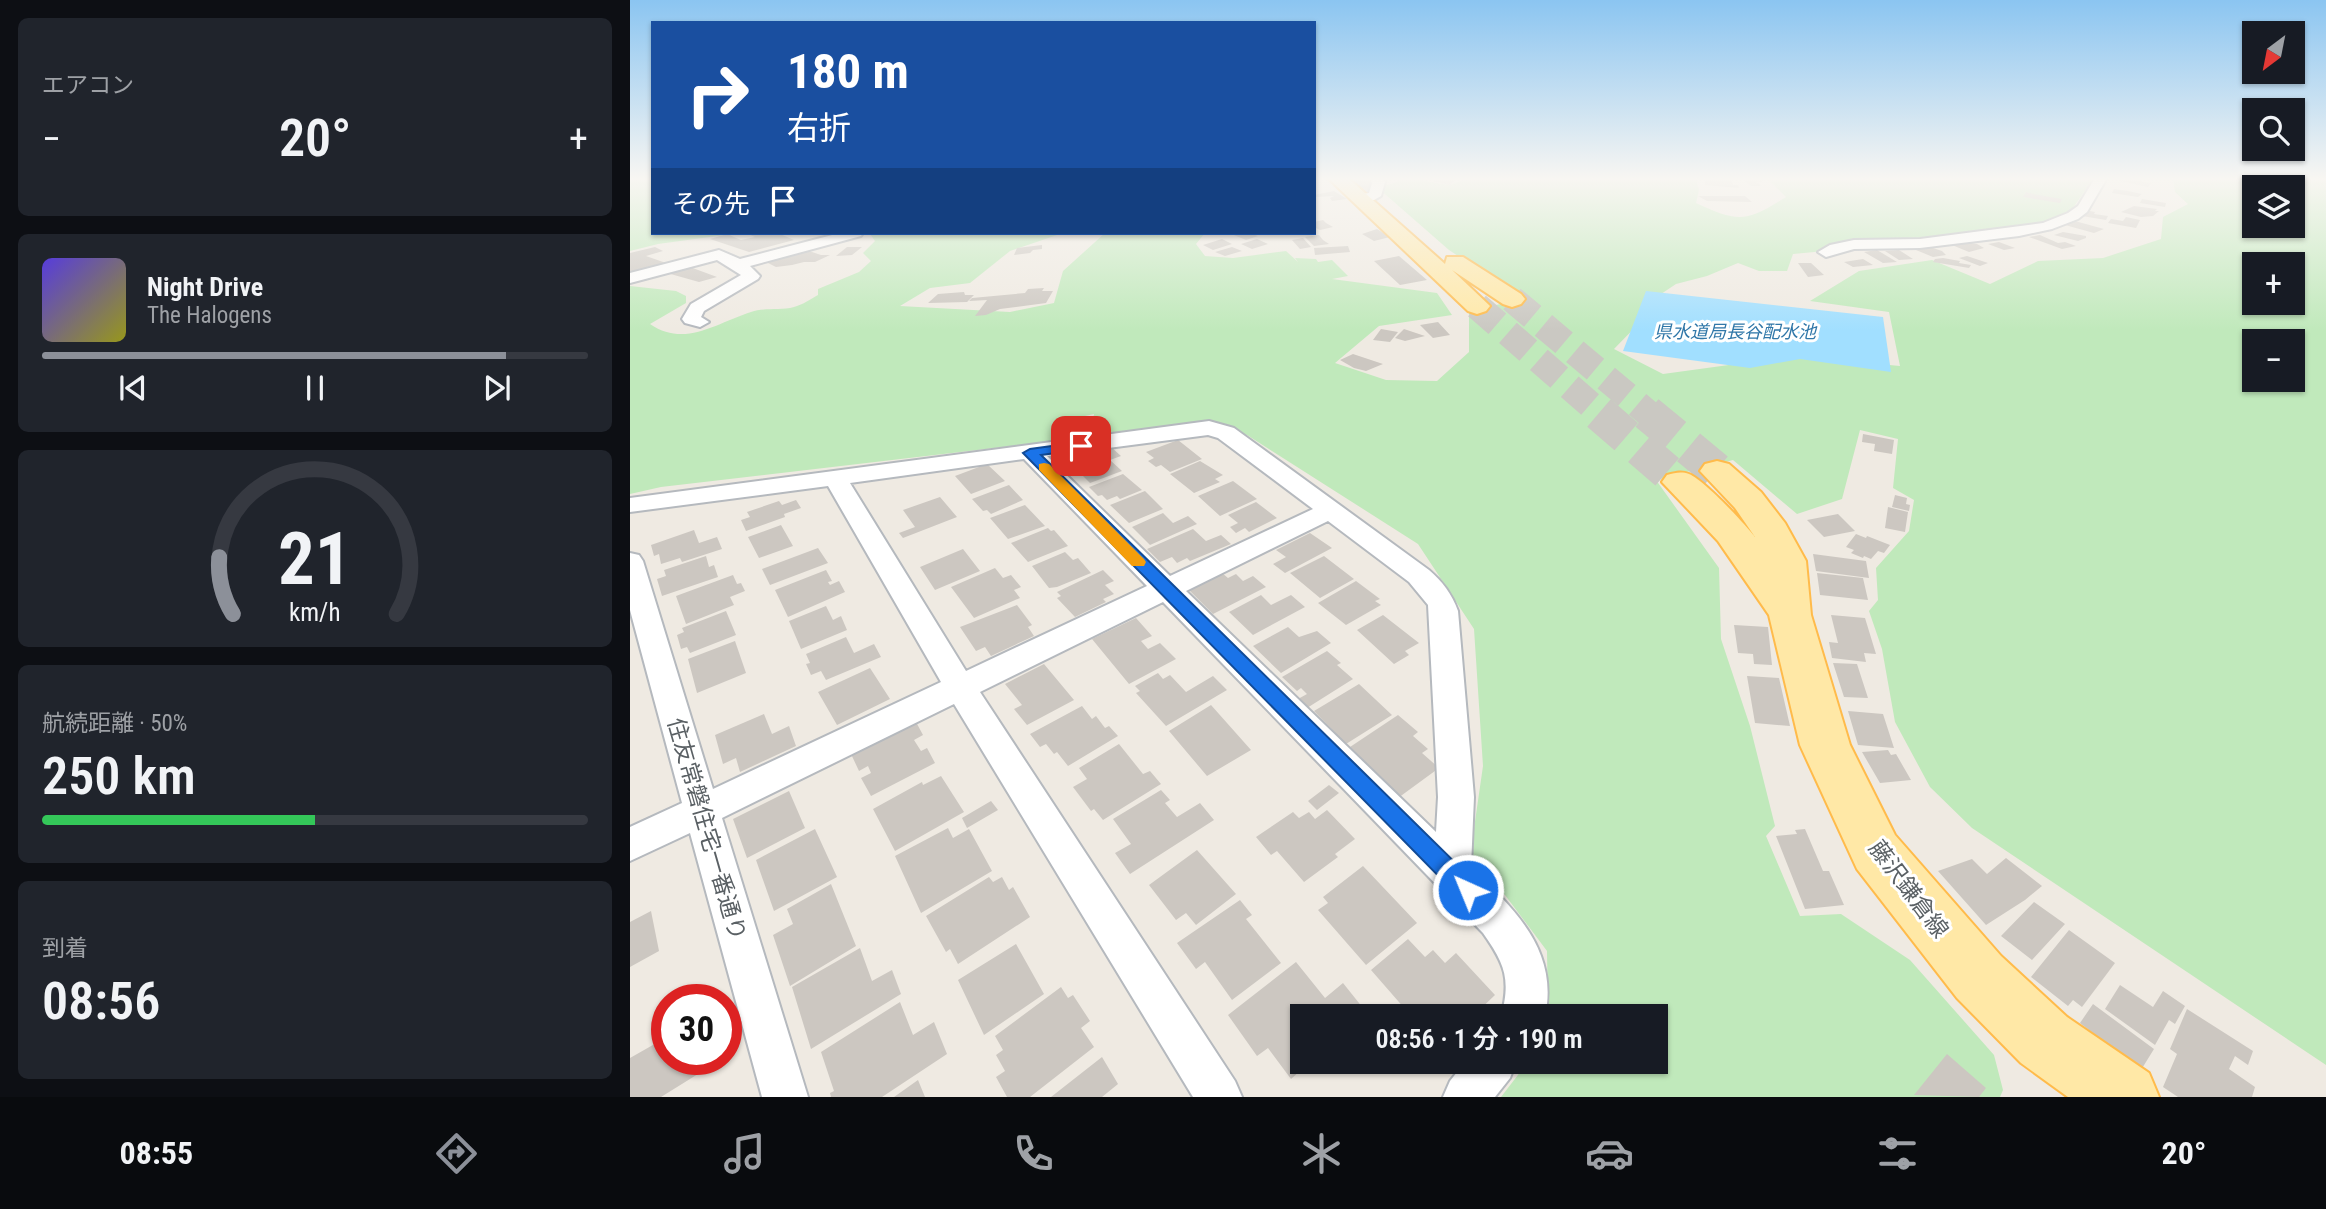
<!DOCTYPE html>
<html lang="ja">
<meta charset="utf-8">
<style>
body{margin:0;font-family:"Roboto Condensed","Noto Sans JP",sans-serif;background:#20242c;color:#f1f3f6;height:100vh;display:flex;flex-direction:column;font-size:26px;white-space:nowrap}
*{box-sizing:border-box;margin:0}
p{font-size:23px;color:#9ea1a6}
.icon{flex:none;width:38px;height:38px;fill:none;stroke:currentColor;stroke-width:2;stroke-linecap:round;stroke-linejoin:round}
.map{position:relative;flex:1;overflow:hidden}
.sheet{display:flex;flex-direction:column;gap:18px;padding:18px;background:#0d0f14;width:630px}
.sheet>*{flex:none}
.banner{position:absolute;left:21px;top:21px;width:665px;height:214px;border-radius:0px;box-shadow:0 2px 5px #0004;background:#1a4fa0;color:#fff;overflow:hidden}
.needle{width:46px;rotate:212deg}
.tools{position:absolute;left:1612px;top:21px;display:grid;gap:14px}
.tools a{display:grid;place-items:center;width:63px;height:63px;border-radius:0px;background:#171b24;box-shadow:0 2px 5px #0004;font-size:35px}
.speed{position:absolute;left:21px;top:984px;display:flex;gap:14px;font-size:35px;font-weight:700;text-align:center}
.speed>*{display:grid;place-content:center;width:91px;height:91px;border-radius:50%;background:#171b24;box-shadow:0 2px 5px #0004;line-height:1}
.speed .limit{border:10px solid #d22;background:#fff;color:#111}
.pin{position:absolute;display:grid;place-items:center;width:60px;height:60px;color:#fff;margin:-30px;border-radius:14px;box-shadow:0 4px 10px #0006}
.me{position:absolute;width:77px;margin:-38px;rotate:316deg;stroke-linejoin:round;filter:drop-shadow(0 0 5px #0008)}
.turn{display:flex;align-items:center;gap:24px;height:147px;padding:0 21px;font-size:32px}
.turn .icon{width:91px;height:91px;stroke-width:2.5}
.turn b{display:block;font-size:49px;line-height:60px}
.then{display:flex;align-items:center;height:66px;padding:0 21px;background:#0003;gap:14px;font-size:26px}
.big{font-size:52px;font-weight:600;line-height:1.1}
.sheet .card{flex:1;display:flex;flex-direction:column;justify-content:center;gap:10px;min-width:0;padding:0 24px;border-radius:10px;background:#20242c}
.sheet .dial{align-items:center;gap:0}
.dial svg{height:182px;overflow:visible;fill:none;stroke:#363941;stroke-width:7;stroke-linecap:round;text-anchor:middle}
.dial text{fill:#f1f3f6;stroke:none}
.song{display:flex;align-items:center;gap:21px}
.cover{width:84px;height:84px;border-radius:10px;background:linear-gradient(135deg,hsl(250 70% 55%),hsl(60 70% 35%))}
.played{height:7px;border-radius:4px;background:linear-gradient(90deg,#8c9099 85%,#363941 85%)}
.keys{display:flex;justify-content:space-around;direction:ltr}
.heat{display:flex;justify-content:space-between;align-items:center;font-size:38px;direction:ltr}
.charge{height:10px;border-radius:5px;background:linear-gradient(90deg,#34c759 50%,#363941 0)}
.trip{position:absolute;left:660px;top:1004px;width:378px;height:70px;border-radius:0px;background:#171b24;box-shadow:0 2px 5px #0004;font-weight:600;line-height:70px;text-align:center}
.dock{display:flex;height:112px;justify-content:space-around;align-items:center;background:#090b0e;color:#9ea1a6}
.dock .icon{width:49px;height:49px}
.dock .selected{color:#8c9099}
.dock b{font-size:32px;color:#f1f3f6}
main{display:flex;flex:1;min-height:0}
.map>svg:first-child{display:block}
</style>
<main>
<section class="sheet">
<div class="card"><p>エアコン</p>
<div class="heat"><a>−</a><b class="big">20°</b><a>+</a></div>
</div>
<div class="card">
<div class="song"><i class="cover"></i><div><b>Night Drive</b><p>The Halogens</p></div></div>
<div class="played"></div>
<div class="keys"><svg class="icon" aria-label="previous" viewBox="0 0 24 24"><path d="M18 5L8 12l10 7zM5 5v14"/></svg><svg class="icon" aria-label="pause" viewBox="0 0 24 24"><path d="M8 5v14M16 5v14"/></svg><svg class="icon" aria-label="next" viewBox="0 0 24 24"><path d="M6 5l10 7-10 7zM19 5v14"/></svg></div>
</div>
<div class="card dial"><svg viewBox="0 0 100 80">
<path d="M14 69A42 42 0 1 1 86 69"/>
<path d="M14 69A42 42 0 0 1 8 44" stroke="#8c9099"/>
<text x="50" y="56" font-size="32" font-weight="700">21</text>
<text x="50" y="72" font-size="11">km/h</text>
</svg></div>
<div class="card"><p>航続距離 · 50%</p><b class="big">250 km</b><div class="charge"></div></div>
<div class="card"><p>到着</p><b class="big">08:56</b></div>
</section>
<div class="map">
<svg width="1696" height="1097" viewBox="0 0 1696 1097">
<rect width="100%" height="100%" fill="#efeae2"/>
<path fill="#c0e9bb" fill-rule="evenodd" d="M0 178H23V233H109L28 244 0 251Z
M778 178 819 185 841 178H1066L1069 190 1066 203C1109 223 1116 222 1156 197L1137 178H1464L1438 215 1387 237 1324 239 1163 254 1157 271H1129L1108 263 1077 276 1046 284 1025 298 1020 312 984 349 1033 374 1164 356 1270 366 1259 312 1180 301 1229 271 1302 260 1360 284 1408 261 1473 258 1531 239 1533 217 1558 204 1545 192 1543 178H1696V1065L1342 828 1300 787 1265 722 1252 649 1239 611 1248 600 1246 568 1279 531 1284 500 1263 488 1268 439 1230 430 1212 499 1167 514 1103 460 1026 480 1089 568 1091 639 1120 726 1145 826 1136 836 1170 916 1211 914 1280 960 1364 1055 1373 1090 1370 1097H871L898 1062H1026V1017H918L917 951 875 895 839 863 853 766 844 629 788 544 617 435 576 424 459 439 464 414 455 416 450 438 31 487 0 494V286L46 291 56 296V303L20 324C55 348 86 323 121 312 135 307 150 311 164 307 172 305 181 299 188 295V289L229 272 241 261 233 253 245 241 240 234 243 233 430 234 380 251 340 283 300 288 270 306 380 312 424 303 433 271 475 233H575L566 244 575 256 603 258 656 251 668 262 665 258 686 259 688 262 702 260 718 276 702 279 807 293 822 315 749 326 705 363 756 380 807 381 839 352V311L893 299 819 250 748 188ZM1624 187H1662V226H1624ZM1624 264H1662V303H1624ZM1624 341H1662V380H1624Z"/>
<path fill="#a1dfff" d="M1016 291 1253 317 1261 372 1170 359 1120 368 993 351Z"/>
<path fill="#ccc7c1" d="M736 178 743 186 738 188 741 190 735 191 721 180Z
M809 178H828L820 185 802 181Z
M1075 178 1101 180 1103 185H1108L1109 188 1075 185Z
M1110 178 1136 179V181L1127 182 1131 186H1121Z
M1493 178 1521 183 1518 187 1490 181Z
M1484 189 1498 191 1512 194 1508 197 1482 193Z
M704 191 717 199 702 201 700 198 704 196 686 197 684 195Z
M1396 192 1403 194 1432 199 1430 203 1393 197Z
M1068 196H1115L1122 202 1077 201Z
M1512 199 1536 203 1535 207 1510 203Z
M1504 206 1527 209 1525 211H1529L1523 216 1511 217 1491 212Z
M1455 210 1465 212 1464 214 1478 216 1476 220 1452 216Z
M1496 217 1510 220 1506 228 1478 223 1481 219 1493 221Z
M693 220 696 223 703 227 690 230 684 227V222Z
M1445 221 1463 226 1474 229 1464 233 1435 225Z
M747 229 760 237 744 241 732 234Z
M1433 232 1456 236V238L1448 241 1424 235Z
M116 233H148L164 240 119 252 80 239 97 234 111 240 125 237Z
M599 233H619L628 236 616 240Z
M689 235 693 240 699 244 684 246 675 237Z
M1410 235 1428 243 1435 242 1446 246 1432 249 1399 237Z
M673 238 681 247 670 249 662 240Z
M592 239 602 244 583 250 573 245Z
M627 239 638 244 622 249 611 244Z
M1335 242 1347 244 1354 248 1339 252 1322 245Z
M1369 242 1385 248 1374 250 1358 244Z
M412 245V249L403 250 400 253 384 255 387 248Z
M718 246 720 252 685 255 684 248Z
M25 247 33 251 16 256 36 263 0 272V253Z
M217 247H232L222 255 206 256Z
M602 247 612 251 595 256 585 252Z
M1300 247 1312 251 1316 255 1303 257 1286 250Z
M173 249 191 255H200L185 262H174L162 265 146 267 134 261Z
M1247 250 1267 262 1253 263 1234 252Z
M1269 250 1283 259 1269 260 1255 251Z
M769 256 797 280 770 285 744 261Z
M1337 256 1358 263 1350 266 1329 258Z
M1313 258 1330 261 1329 263 1341 265 1339 268 1303 262 1305 259Z
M1233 259 1243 265 1223 267 1214 262Z
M1168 263H1181L1194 275 1178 277Z
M60 267 87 277 69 282 37 273Z
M414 288 412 291H423L416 303 370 309 356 315 345 316 357 300 339 301 342 298 395 293 398 289Z
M334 292 335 295H344L337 302 298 303 308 294Z
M808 322 820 335 803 338 790 325Z
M751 329 768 332 760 342 743 340Z
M774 329 795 336 775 341 765 338Z
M723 354 753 364 736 371 724 368 710 360Z
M1233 434 1264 440 1262 454 1244 451 1245 444 1232 442Z
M548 440 572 459 540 472 531 465 526 467 518 461 524 458 516 452Z
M481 447 491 456 480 460 492 471 460 483 439 462Z
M570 461 593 475 585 479 590 482 564 493 540 474Z
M357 464 375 481 341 494 325 476Z
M493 474 512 490 490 499 487 496 477 500 472 495 468 496 459 487Z
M603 481 627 499 590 516 568 496Z
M379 485 393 500 361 514 357 510 353 511 342 499Z
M515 491 533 509 499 523 480 505Z
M1265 495 1277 498 1276 504 1280 505 1279 511 1262 507Z
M310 497 327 517 273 538 269 533 285 527 273 510Z
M166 500 171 508 154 514 155 517 116 531 111 520 120 517 117 512 149 501 152 505Z
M626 502 647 518 619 532 615 528 606 533 600 527 608 523 598 515Z
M395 505 415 526 378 539 360 518Z
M1258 507 1278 512 1275 532 1255 528Z
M533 513 543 523 558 516 567 524 520 545 502 527Z
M1208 514 1225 531 1194 537 1177 520Z
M151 525 163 546 129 558 118 537Z
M418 528 421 531 424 530 438 546 398 562 381 543Z
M563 529 576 541 591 535 601 544 560 561 557 558 547 563 542 557 530 562 517 549Z
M64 530 69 543 87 537 92 549 52 562 50 558 31 564 29 554 24 556 21 545Z
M680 533 702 548 655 573 643 564 656 557 646 550Z
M1226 534 1236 538 1237 536 1260 545 1254 553 1248 551 1241 559 1234 556 1233 558 1221 553 1224 550 1216 547Z
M188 548 198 563 140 585 132 569Z
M333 549 350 571 305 590 290 567Z
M435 552 443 560 448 558 461 573 427 587 419 588 402 566Z
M1183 554 1236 561 1239 578 1186 571Z
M76 556 79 567 84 565 88 577 32 596 27 579 36 576 34 570Z
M694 556 724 579 690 598 660 573Z
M365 568 373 578 381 575 391 587 384 590 390 598 344 618 321 587Z
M196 570 202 581 198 582 200 585 209 581 215 592 158 617 145 590Z
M473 570 484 581 475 585 484 594 473 599 476 602 445 617 427 598 431 596 427 592Z
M592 573 598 578 606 574 613 581 623 576 636 587 583 614 558 589Z
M1187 573 1233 578 1238 600 1190 595Z
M103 575 107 584 111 583 115 591 100 597 104 605 56 624 46 596Z
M726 581 750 599 745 601 751 605 716 625 688 603Z
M631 595 641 605 661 595 675 607 623 635 599 612Z
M387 605 402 625 398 627 404 636 361 656 355 647 346 651 330 627Z
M196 606 203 620 211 616 217 630 171 649 159 621Z
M96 611 106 635 60 653 57 647 51 649 47 635 54 632 52 628Z
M753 615 789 643 775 651 779 655 764 664 727 630Z
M1201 615 1235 618 1246 654 1234 653 1236 662 1202 658 1199 642 1208 643Z
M506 618 522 636 511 641 518 649 530 643 546 659 499 684 462 639Z
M1104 625 1138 627 1142 665 1124 664 1123 654 1108 653Z
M658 627 669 637 687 631 701 643 651 673 623 646Z
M216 637 224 653 244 644 251 657 196 680 191 671 181 675 176 664 180 663 176 654Z
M105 641 116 673 67 693 58 659Z
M697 651 711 663 707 665 723 679 677 708 668 699 677 694 671 688 667 691 652 677Z
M1203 663 1227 664 1238 698 1214 697Z
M414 664 444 700 397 725 384 709 392 705 375 684Z
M240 668 260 699 207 725 188 692Z
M528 673 533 679 540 675 556 692 583 676 597 690 536 726 506 693 510 691 505 686Z
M1117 676 1149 678 1160 726 1125 723Z
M729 684 762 715 716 744 684 711Z
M581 705 621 750 577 776 539 731Z
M452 706 462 719 466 716 475 728 479 726 488 736 438 766 427 752 424 754 416 744 410 747 400 734Z
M1218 711 1253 714 1264 748 1228 745Z
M134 714 142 734 159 726 166 746 110 772 106 758 93 764 85 735Z
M768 715 788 732 783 736 798 749 792 753 809 768 768 798 717 749Z
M286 722 293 735 284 740 291 751 297 748 305 763 241 796 231 778 241 773 238 766 229 771 221 754Z
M489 744 513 774 520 771 531 784 473 820 464 809 461 811 443 787 457 779 449 768Z
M1258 750 1261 755 1266 754 1281 780 1250 783 1232 752Z
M311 776 334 812 265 851 243 809 292 782 293 785Z
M699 785 709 793 687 810 678 801Z
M531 790 540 800 535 803 547 817 570 803 584 820 500 874 485 853 501 844 483 819Z
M159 791 175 828 117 858 103 819Z
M361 801 368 810 337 828 332 818Z
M697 810 725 839 705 854 708 857 674 882 647 851 641 855 626 837 663 812 669 818 679 812 685 819Z
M318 828 323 838 339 829 362 871 291 913 265 856Z
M185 829 207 877 144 911 126 860Z
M1175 829 1193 871H1199L1214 905 1175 909 1146 836 1167 834 1165 830Z
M567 850 606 894 566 925 556 913 546 920 519 885Z
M1376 858 1412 886 1395 900 1356 925 1308 871 1342 859 1357 874Z
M733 866 787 923 736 965 688 910 698 903 693 897Z
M359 877 363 882 372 877 379 890 383 887 400 917 328 964 320 949 316 952 296 916Z
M201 884 226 946 160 986 143 935 163 924 157 909Z
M610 900 622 915 616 919 651 963 602 1000 575 962 566 969 547 943Z
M1404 902 1435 924 1402 960 1371 936Z
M21 911 29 951 0 967V922Z
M1439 930 1485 963 1452 1007 1443 1000 1438 1006 1401 977Z
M778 939 795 957 803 950 815 963 826 953 865 995 842 1017H782L741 970Z
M386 944 414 994 354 1035 328 980Z
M230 948 242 981 262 970 271 994 181 1049 162 987Z
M666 962 695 998 713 983 737 1013 732 1017H672V1062H680L661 1079 638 1048 627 1056 598 1015Z
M1490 985 1523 1007 1533 991 1555 1006 1545 1024 1539 1020 1525 1045 1475 1009Z
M431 987 438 998 443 995 460 1021 451 1028 464 1047 400 1097H377L366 1077 375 1071 366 1055 373 1050 365 1036Z
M270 1002 283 1035 304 1022 317 1054 252 1097H201L200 1093 204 1091 191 1052Z
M1463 1004 1524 1049 1511 1070 1450 1023Z
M1557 1009 1623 1051 1618 1065 1605 1056 1599 1069 1625 1087 1622 1097H1548L1533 1087 1547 1054 1540 1049Z
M37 1037V1059H64L68 1074 31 1097H0V1058Z
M1317 1054 1356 1088 1349 1097 1284 1095Z
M472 1057 488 1084 472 1097H421Z
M288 1080 295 1097H264Z"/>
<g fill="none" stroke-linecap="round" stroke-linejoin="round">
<path stroke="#cac8c2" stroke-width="27" stroke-dasharray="27 14" stroke-linecap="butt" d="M882 299 1019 414
M847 306 971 414"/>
<path stroke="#cac8c2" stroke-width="36" stroke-dasharray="36 18" stroke-linecap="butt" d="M969 413 1049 482
M1017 413 1087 471"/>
<g stroke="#b5b9be" stroke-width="4">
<path id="minor" d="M739 178H752L755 182 751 196 744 200 724 201V195L739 193 742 183Z
M1465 178H1477L1457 212 1448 219 1422 229 1389 236 1290 248 1224 249 1196 257 1188 252 1200 245 1224 240 1290 239 1413 223 1438 213 1448 206Z
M210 233H233L231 236 120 266 130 276 128 279 74 311 71 317 79 322 70 327 55 323 52 319 61 304 111 275 87 260 0 283V273L89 250 110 259Z
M579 421 604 428 799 570C812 581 822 594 828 611L844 797 841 867C885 910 929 950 915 1017H871C881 979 875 964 853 933L533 602 350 692 605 1081 612 1097H563L324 704 92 818 178 1097H132L60 833 0 861V827L52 803 0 610V553L9 555 13 561 83 789 311 682 198 486 0 512V498ZM578 435 588 438 683 509 540 576 417 456ZM394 459 517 586 336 671 220 483ZM698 521 779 582 798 605 808 797 806 832 556 591Z
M835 1062H886L880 1078 865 1097H813L820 1081Z"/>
</g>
<g stroke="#ffbb4b" stroke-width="4">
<path id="primary" d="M698 178H718L815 264 817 257H833L891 294 895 299 891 304 882 307 873 304 822 270 860 306 856 311 847 314 838 311Z
M1087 461 1099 464 1131 492 1155 523 1176 561 1181 615 1220 745 1265 835 1371 956 1437 1017 1519 1073 1529 1097H1438L1391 1063 1327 998 1227 869 1170 745 1139 615 1088 541 1032 482 1037 475C1045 473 1051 471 1059 474 1074 480 1114 523 1125 537L1105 508 1070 471 1075 464Z"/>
</g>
<use href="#minor" fill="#fff" fill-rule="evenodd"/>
<use href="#primary" fill="#ffe8a6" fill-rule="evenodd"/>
</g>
<linearGradient id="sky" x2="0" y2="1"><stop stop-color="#8bc5f1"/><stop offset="0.54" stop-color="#f8f6f2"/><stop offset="1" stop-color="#f8f6f2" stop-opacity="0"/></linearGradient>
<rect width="1696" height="331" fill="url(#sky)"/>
<path fill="#1a73e8" stroke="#114b97" stroke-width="2" d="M451 442 458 446 456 449 411 455 846 883 850 890 846 898 838 901 830 898 393 453 400 449Z"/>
<path fill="#f59e0b" d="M414 463 419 464 514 559 516 562 514 566H502L409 470V464Z"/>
<g text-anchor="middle" stroke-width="6" stroke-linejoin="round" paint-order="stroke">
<g font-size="18" font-style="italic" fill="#3077a8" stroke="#fff">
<text x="1105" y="338">県水道局長谷配水池</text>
</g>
<g font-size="23" fill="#5a6064" stroke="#fff">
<text transform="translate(77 829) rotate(74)" y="8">住友常磐住宅一番通り</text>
<text transform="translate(1279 889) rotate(53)" y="8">藤沢鎌倉線</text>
</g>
</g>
</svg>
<div class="tools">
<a><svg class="needle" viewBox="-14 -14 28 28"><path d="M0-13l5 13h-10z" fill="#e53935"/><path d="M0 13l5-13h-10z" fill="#9ea1a6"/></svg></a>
<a><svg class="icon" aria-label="search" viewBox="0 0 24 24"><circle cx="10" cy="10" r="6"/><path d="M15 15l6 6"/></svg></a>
<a><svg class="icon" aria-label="layers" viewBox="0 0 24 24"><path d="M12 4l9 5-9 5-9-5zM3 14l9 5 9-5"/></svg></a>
<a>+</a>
<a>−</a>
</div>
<div class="speed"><div class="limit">30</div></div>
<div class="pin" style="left:451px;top:446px;background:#d93025"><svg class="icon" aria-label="arrive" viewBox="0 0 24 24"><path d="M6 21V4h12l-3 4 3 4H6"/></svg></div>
<svg class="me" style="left:838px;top:890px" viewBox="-20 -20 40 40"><circle r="17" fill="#1a73e8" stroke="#fff" stroke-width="3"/><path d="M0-11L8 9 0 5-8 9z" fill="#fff"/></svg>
<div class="trip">08:56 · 1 分 · 190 m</div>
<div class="banner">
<div class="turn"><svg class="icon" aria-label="right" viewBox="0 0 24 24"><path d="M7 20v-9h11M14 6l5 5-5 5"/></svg><div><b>180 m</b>右折</div></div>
<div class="then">その先<svg class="icon" aria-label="arrive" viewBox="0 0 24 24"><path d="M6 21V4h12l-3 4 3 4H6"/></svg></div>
</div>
</div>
</main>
<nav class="dock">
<b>08:55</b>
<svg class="icon selected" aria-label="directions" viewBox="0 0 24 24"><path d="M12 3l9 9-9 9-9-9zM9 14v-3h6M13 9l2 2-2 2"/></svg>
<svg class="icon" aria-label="music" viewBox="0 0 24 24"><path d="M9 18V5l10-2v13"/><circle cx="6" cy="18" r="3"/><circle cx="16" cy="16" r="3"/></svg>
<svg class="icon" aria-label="phone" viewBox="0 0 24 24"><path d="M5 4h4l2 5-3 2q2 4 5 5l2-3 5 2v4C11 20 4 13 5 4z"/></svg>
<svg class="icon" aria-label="climate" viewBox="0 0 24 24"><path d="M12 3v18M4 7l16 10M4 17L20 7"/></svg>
<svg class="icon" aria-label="car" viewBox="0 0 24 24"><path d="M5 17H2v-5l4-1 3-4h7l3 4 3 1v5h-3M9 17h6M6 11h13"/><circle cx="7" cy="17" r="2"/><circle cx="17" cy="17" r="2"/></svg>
<svg class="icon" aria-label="filters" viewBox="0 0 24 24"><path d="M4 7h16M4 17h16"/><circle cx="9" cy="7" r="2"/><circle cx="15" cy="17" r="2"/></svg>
<b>20°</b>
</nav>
